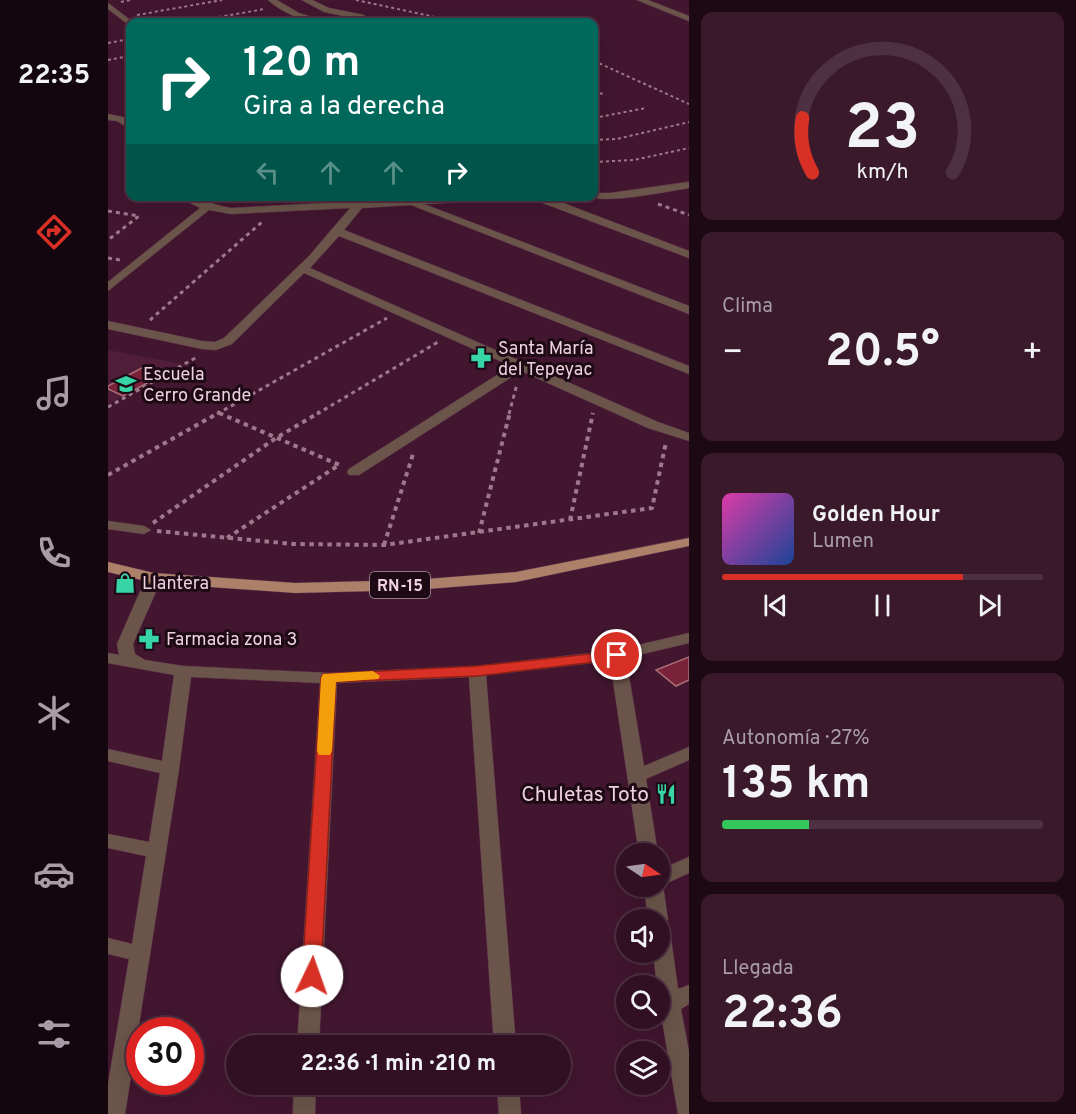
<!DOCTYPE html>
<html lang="es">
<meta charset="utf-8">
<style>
body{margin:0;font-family:Overpass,sans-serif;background:#3a192b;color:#f1f3f6;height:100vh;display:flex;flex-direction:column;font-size:22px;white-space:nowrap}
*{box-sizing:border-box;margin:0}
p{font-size:20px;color:#a89da6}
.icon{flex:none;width:33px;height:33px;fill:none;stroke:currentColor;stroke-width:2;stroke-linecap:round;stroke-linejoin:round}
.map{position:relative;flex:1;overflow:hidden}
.drawer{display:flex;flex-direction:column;gap:12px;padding:12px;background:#1c0913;width:387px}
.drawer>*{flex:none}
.banner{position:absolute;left:18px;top:18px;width:472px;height:183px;border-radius:12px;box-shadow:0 6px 24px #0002,0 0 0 2px #4d3041;background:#00695c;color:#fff;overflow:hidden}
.needle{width:39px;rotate:103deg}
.tools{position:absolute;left:508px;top:843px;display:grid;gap:12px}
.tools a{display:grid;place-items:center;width:54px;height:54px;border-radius:50%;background:#321023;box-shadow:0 6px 24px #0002,0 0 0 2px #4d3041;font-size:30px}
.speed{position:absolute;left:18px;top:1017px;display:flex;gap:12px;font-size:30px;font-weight:700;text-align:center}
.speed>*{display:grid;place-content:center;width:78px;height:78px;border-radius:50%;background:#321023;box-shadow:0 6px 24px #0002,0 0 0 2px #4d3041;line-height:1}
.speed .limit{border:9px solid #d22;background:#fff;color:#111}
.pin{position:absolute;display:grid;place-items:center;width:51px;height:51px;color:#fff;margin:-26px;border:3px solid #fff;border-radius:50%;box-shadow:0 2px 6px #0007}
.me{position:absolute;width:66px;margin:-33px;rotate:3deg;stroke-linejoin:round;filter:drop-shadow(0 0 4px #0008)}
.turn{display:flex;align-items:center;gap:21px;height:126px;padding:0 18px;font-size:27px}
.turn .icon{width:78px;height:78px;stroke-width:2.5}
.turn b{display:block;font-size:42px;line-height:51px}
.lanes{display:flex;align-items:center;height:57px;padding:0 18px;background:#0003;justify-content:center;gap:30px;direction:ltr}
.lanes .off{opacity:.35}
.big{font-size:45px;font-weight:700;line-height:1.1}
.drawer .tile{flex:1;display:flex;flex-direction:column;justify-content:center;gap:9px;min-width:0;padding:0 21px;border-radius:12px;background:#3a192b}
.drawer .dial{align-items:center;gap:0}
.dial svg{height:156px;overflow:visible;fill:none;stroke:#4d3041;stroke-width:7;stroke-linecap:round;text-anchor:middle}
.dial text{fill:#f1f3f6;stroke:none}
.song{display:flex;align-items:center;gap:18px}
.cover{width:72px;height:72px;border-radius:9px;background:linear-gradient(135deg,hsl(320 70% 55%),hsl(220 70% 35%))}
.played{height:6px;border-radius:3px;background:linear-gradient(90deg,#d93025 75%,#4d3041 75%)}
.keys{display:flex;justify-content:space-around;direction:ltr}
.heat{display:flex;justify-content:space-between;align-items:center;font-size:33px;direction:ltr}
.charge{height:9px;border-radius:4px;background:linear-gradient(90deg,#34c759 27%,#4d3041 0)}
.trip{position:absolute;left:118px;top:1035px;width:345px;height:60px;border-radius:30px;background:#321023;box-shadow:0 6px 24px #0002,0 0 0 2px #4d3041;font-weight:700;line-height:60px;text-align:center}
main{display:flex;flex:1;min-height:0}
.tabs{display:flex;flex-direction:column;width:108px;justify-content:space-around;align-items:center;background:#14060e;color:#a89da6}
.tabs .icon{width:42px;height:42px}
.tabs .on{color:#d93025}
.tabs b{font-size:27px;color:#f1f3f6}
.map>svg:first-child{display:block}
</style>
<main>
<nav class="tabs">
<b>22:35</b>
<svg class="icon on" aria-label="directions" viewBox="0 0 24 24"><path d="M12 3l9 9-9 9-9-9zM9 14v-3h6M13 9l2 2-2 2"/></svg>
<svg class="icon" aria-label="music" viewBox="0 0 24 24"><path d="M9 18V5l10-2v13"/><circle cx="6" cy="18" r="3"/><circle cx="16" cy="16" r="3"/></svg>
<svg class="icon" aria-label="phone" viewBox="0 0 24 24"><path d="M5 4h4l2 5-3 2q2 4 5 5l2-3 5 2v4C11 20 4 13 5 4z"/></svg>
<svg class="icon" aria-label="climate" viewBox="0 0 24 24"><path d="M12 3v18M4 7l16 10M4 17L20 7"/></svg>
<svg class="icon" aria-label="car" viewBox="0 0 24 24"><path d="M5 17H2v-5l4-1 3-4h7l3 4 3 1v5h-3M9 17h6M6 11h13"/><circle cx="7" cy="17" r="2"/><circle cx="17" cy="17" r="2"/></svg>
<svg class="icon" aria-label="filters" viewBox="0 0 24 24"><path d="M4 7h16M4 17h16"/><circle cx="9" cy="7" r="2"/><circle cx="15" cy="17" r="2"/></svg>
</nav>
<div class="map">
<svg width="581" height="1114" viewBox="0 0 581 1114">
<rect width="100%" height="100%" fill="#42162f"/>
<path fill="#511e3a" d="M0 350 73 364 0 404Z"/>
<path fill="#7a223a" stroke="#aa6f79" stroke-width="1.5" d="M39 365 58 373 15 396 0 389V386Z
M581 657V680L568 686 548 670Z"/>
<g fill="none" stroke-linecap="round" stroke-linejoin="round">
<g stroke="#5e344b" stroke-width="1">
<path id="street" d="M160 0H169L191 13 220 22C199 24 176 14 160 0Z
M194 0H204L221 8 256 15 263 22H255L250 19 216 12Z
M529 0H540L581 16V21Z
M0 3 25 22H22V26L0 9Z
M0 114 15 117 22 122V129L9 121 0 120Z
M581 182V188C562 191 494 205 481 196H486V193H502Z
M68 196C87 196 104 205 123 208L350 196H437L581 251V258L424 199 316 204 581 306V314L303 205 254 208 236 230 581 366V374L231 236 202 268 550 422 581 433V441L540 428 413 371 251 475H241L239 472 241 469 403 366 196 273 124 344 108 350 94 349 0 329V321L94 341 107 342 116 338 201 256 242 208 123 214 101 210 0 291V282L92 208Z
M0 521 36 526 43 530 36 534 0 529Z
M46 573 54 578 25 644 27 654 37 660 75 666 221 673 369 666 509 650 581 633V643L518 658 536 766 581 747V760L538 779 550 854H531L502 661 378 675 408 1046H386L361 677 229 683 211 1046H189L212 683 83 677 71 769 17 1114H0V1084L21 959 0 954V938L24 944 38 856 0 848V834L41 842 52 773 0 761V749L54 761 66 675 0 663V653L11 655 9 644 38 578Z
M581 857V873L555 885 560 920 557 925 562 931 570 989 581 985V1004L573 1009 581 1052V1114H570L552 1008V986H549L545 952H552V920H540L536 886H552V870Z
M186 1084H208L207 1114H185Z
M389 1084H411L413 1114H391Z"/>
</g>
<g stroke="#5e344b" stroke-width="1">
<path id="primary" d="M581 538V546L408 582 306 590 187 593 46 583 0 572V562L46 573 187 583 306 580 408 572Z"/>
</g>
<path stroke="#9e798d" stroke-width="2" stroke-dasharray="3 3" stroke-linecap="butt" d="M248 0 350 22
M13 2 22 0
M29 15 114 0
M81 22 157 9
M0 43 22 39
M0 60 22 56
M486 61 581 104
M486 95 496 93
M486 118 538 108
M486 140 509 139 581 122
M486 162 526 160 581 148"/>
<path stroke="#9e798d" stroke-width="3" stroke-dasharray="4 4" stroke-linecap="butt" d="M550 204 581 215
M0 211 31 216 0 240
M0 258 12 260
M42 320 154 222
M0 407 89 357
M109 414 279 318
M209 414 330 342
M401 414 409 384"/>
<path stroke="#9e798d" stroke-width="4" stroke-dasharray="4.5 4.5" stroke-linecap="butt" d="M111 413 234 466
M0 475 112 412
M462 520 485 413
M45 523 168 438 212 412
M49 531 185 544 276 545 544 508 558 442
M371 533 402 412
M119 538 231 465
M276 545 306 451"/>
<use href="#street" fill="#6b554a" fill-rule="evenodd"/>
<use href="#primary" fill="#ac8069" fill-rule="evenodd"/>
</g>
<path fill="#d93025" stroke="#8d1f18" stroke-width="1.5" d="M509 651 516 655 514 659 369 676 228 682 213 976 210 982 204 984 197 982 194 976 213 678 215 674 369 666Z"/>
<path fill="#f59e0b" d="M265 671 272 676 270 679 228 682 224 751 222 755H211L209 751 213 678 215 674Z"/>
<defs>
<g id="pharmacy-bare" transform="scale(1.62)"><path d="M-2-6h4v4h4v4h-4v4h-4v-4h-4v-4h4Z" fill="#37d4a6" stroke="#1d0a14" stroke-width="2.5" paint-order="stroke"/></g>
<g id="school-bare" transform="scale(1.62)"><path d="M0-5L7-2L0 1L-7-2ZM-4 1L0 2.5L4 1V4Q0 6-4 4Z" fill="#37d4a6" stroke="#1d0a14" stroke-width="2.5" paint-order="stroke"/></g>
<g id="shop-bare" transform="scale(1.62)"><path d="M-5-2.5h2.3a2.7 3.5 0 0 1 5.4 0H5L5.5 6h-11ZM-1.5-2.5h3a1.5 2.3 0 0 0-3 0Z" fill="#37d4a6" stroke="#1d0a14" stroke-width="2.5" paint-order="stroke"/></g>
<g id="restaurant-bare" transform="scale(1.62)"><path d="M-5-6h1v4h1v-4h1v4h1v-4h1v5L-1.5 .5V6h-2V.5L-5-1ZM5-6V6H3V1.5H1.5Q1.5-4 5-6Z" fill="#37d4a6" stroke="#1d0a14" stroke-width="2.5" paint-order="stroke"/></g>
</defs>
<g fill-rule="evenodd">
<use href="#pharmacy-bare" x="373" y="358"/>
<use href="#school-bare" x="18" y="384"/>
<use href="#shop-bare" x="17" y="583"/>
<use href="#pharmacy-bare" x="41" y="639"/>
<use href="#restaurant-bare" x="558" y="794"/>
</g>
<g text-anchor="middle" stroke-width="6" stroke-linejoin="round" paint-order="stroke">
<rect fill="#1d0a14" stroke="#af95a1" stroke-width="1.5" x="262" y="572" width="60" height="26" rx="4.5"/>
<g font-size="16" font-weight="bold" fill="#eed0de">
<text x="292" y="591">RN-15</text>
</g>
<g font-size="18" fill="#eed0de" stroke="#1d0a14" text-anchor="start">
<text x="390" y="354">Santa María<tspan x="390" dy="21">del Tepeyac</tspan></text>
<text x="35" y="380">Escuela<tspan x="35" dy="21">Cerro Grande</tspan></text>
<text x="34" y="589">Llantera</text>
<text x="58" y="645">Farmacia zona 3</text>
</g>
<g font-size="21" fill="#eed0de" stroke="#1d0a14" text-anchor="end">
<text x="541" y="801">Chuletas Toto</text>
</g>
</g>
</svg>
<div class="tools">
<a><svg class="needle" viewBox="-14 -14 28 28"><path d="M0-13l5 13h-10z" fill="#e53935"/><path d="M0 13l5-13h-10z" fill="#a89da6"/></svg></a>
<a><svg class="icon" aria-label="sound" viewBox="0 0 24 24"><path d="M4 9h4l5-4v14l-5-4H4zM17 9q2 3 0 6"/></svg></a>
<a><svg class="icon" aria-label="search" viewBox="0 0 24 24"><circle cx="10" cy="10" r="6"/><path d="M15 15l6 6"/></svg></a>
<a><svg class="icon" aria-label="layers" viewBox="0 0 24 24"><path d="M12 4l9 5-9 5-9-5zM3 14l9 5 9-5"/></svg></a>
</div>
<div class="speed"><div class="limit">30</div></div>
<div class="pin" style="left:509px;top:655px;background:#d93025"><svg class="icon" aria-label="arrive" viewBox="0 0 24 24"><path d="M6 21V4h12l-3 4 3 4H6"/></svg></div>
<svg class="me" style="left:204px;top:976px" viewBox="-20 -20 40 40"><circle r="19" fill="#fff"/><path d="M0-13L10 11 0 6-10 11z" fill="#d93025"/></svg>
<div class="trip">22:36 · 1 min · 210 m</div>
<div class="banner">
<div class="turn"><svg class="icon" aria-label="right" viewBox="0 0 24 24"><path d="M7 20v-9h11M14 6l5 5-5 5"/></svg><div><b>120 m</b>Gira a la derecha</div></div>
<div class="lanes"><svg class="icon off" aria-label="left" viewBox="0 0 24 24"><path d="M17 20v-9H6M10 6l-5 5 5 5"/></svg><svg class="icon off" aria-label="ahead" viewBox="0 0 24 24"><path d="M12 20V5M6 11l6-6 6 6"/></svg><svg class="icon off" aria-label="ahead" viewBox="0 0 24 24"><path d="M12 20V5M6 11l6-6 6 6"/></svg><svg class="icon" aria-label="right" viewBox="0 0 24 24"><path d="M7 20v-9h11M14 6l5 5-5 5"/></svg></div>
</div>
</div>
<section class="drawer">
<div class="tile dial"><svg viewBox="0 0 100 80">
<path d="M14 69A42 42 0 1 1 86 69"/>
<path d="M14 69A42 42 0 0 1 9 41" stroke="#d93025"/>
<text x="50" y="56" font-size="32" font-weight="700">23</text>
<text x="50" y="72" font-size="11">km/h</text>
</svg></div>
<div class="tile"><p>Clima</p>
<div class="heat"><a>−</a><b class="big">20.5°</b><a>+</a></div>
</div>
<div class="tile">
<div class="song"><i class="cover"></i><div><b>Golden Hour</b><p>Lumen</p></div></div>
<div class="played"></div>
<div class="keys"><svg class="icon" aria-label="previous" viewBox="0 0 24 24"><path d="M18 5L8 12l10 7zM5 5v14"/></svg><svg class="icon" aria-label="pause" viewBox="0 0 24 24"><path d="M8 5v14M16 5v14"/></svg><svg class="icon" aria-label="next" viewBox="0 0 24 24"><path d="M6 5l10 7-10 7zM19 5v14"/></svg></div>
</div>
<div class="tile"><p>Autonomía · 27%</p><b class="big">135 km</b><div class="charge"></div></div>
<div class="tile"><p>Llegada</p><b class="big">22:36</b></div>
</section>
</main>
